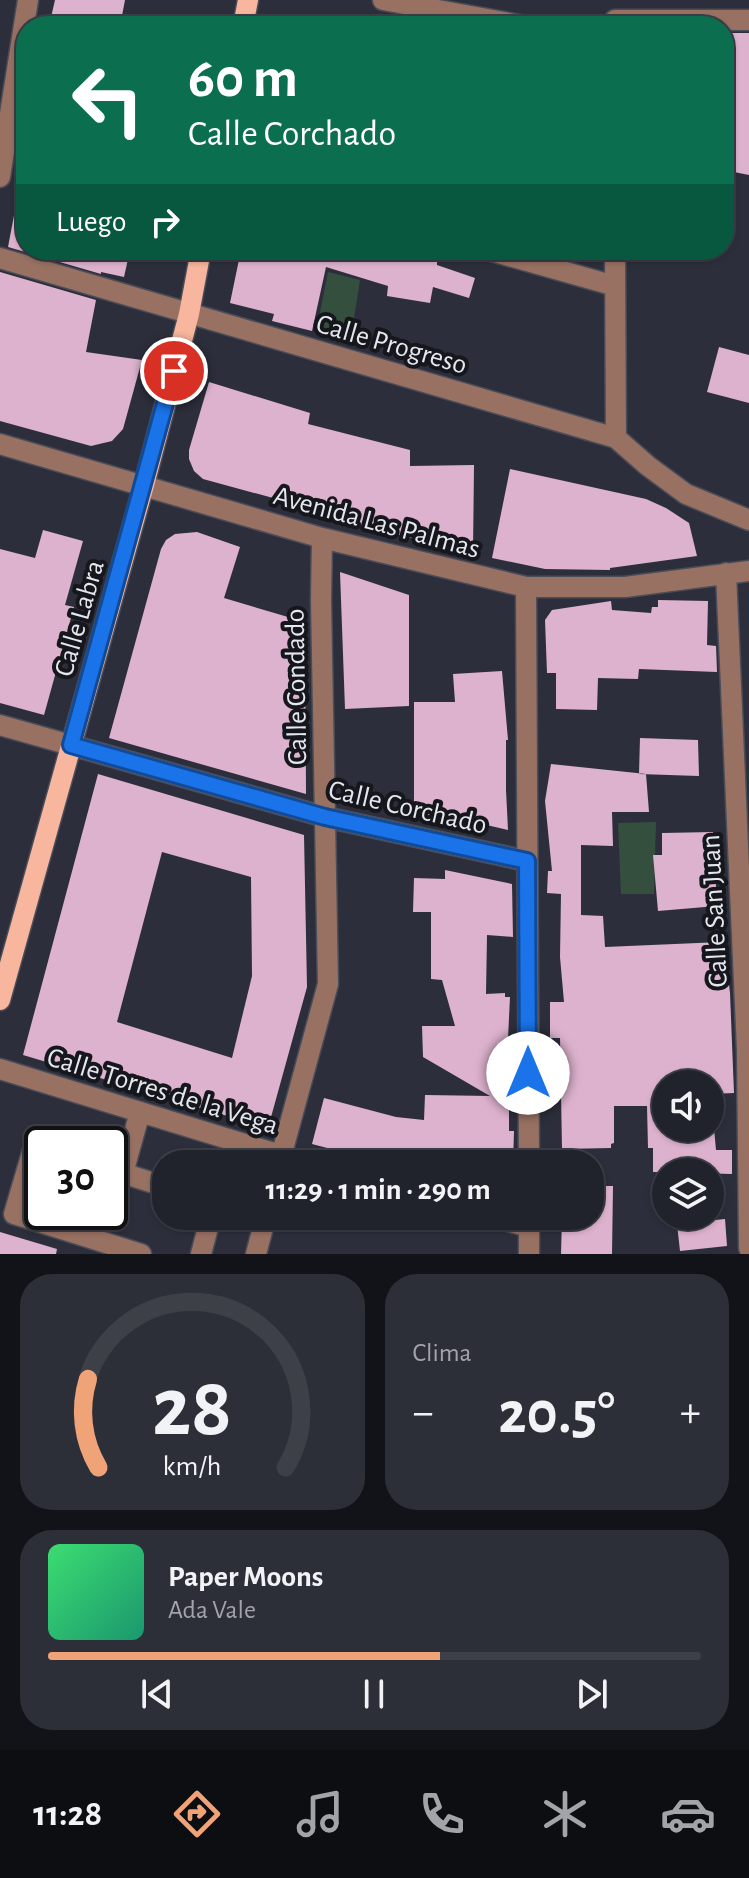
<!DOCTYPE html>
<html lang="es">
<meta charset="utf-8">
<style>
body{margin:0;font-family:"Alegreya Sans",sans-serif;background:#2d2f38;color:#f1f3f6;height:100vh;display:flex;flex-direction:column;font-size:30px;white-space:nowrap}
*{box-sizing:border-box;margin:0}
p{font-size:26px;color:#a2a4a9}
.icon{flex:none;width:44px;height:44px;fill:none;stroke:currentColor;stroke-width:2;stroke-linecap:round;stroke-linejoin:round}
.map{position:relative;height:1254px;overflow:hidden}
.panel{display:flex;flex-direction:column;gap:20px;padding:20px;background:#121318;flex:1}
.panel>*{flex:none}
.hud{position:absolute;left:16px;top:16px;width:718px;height:244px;border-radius:32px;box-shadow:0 2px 6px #0004,0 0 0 2px #3e4048;background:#0b6e4f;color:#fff;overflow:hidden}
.tools{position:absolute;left:652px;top:1070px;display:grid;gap:16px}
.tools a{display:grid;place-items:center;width:72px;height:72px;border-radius:50%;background:#21232c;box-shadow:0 2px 6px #0004,0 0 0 2px #3e4048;font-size:40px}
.speed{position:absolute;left:24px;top:1126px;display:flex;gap:16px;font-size:40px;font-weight:700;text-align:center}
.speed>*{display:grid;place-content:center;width:104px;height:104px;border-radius:50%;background:#21232c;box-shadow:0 2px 6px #0004,0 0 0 2px #3e4048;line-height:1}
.speed .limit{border:4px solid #111;border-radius:12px;background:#fff;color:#111}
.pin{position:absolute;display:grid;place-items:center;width:68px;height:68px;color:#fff;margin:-34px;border:4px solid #fff;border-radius:50%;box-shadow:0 2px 8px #0007}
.me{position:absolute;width:88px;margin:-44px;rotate:0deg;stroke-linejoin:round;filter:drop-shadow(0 0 6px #0008)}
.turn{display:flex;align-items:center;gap:28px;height:168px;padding:0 40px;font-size:36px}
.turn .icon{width:104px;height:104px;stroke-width:2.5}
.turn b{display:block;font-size:56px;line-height:68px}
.then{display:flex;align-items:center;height:76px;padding:0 40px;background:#0003;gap:16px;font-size:30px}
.big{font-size:60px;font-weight:700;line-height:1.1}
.panel .widget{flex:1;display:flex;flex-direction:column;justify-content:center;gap:12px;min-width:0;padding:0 28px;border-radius:32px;background:#2d2f38}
.panel .dial{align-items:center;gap:0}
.dial svg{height:208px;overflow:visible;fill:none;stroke:#3e4048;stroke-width:7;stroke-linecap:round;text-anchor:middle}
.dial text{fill:#f1f3f6;stroke:none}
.song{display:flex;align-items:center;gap:24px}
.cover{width:96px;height:96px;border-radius:12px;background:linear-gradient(135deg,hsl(140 70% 55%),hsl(160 70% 35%))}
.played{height:8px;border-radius:4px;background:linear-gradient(90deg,#efa377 60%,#3e4048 60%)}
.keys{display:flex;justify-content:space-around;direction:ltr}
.heat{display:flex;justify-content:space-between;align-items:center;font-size:44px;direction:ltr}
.panel .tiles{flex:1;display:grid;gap:20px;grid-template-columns:1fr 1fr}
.widget:last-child{grid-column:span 2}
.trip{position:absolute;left:152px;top:1150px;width:452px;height:80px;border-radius:32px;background:#21232c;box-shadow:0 2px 6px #0004,0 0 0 2px #3e4048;font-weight:700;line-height:80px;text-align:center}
.tabs{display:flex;height:128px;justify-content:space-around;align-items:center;background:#0d0e12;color:#a2a4a9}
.tabs .icon{width:56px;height:56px}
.tabs .active{color:#efa377}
.tabs b{font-size:36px;color:#f1f3f6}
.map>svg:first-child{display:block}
</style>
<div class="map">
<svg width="749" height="1254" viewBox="0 0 749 1254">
<rect width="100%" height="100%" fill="#2c2f3b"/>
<path fill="#354f3f" d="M328 272 360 280 350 343 316 333Z
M656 822 654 894H621L618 823Z"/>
<path fill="#ddb2ce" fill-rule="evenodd" d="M55 0H125L120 26H49Z
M727 33H749V175L724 170V138L728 139Z
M16 205 26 206V250H130L124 277 101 272V274L8 247Z
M241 250H369L437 261V265L475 278 469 298 433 287 430 303 387 296 388 286 326 267 312 331 272 321 274 314 230 303Z
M0 272 96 300 86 352 142 360 123 429 112 441 91 446 0 421Z
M719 347 749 355V403L707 392Z
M209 382 310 413 308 424 410 450V466L474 465 473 553 338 520V512L304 513 306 507 203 479 194 471 189 459V450Z
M510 469 646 499 666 508 689 523 697 556 610 568V570L545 569 492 558Z
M43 530 83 541 65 605 74 607 44 715 0 703V549L35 558Z
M197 532 240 547 224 598 305 622 306 794 109 738 161 549 166 540 175 534Z
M340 572 409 595V706L345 709Z
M658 600 708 601 707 645 716 646 717 672 639 669 638 679 598 678 597 710 556 709V673H547L545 620 552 610 611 601 612 610 651 613 652 607H658Z
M502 671 508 740H506V790L508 830 444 815 445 824 414 817V702H455L453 674Z
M640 738 698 740 699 776 639 774Z
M551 764 646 774 649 812H612L613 846 581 845V915L603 916 605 947 721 942 723 986 729 985 730 993 734 1093 710 1094V1084H666V1128H714L716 1150H732V1174L653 1172V1148H648L647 1106H614V1143L611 1144V1148L562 1149 560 1038H550V1002H564L560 957 561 894 547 893 548 871H552L545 801Z
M98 774 304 835 307 987 268 1128 23 1055ZM162 852 251 877 252 976 232 1058 117 1022Z
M713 832 717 906 658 911 653 855H662V833Z
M445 870 512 884 513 937 487 935 486 994 505 993V997H510L506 1080H509V1131H514L513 1164H388L312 1144 324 1098 396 1117 424 1120 425 1095 490 1096 423 1057 422 1026H455L442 980 431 979V912H413L414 878 445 879Z
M590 1186H613L612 1254H561L562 1216H590Z
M725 1219 727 1246 680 1251 677 1224Z
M0 1232 57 1249 56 1254H0Z"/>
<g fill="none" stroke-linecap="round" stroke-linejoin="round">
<g stroke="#4a4c58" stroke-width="23">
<path id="minor" d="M383 0 525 26
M615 20H749
M0 177 28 0
M488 250 615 286
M615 250 616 438
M0 258 616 438 648 466 686 494 749 520
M0 444 322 538 526 587H625L749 571
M726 573 747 1050 749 1248
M526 587 529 1164
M0 725 325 817 527 861
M0 1069 310 1164
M42 1148 34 1146 14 1214 141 1254
M279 1164 328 984 321 600 322 538
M113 1170 166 1187
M123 1173 140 1112
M490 1216 529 1227
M201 1254 211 1216
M256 1254 266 1216
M529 1254V1216"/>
</g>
<g stroke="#4a4c58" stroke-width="23">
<path id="major" d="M243 26 248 0
M0 1000 144 485 189 314 201 250"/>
</g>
<use href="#minor" stroke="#987162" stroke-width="20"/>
<use href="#major" stroke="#f7b69d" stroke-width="20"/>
</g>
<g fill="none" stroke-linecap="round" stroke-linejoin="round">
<g stroke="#114b97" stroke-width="20">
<path id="route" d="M174 371 71 745 325 817 527 861 528 1073"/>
</g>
<use href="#route" stroke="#1a73e8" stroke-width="14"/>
</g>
<g text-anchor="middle" stroke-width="8" stroke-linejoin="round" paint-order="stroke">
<g font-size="28" fill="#e5e7ef" stroke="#16171d">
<text transform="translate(392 343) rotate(16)" y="10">Calle Progreso</text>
<text transform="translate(377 521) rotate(15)" y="10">Avenida Las Palmas</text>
<text transform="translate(78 618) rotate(-74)" y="10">Calle Labra</text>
<text transform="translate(295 687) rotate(-91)" y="10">Calle Condado</text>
<text transform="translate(408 806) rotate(13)" y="10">Calle Corchado</text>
<text transform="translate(713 911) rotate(-93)" y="10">Calle San Juan</text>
<text transform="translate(163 1090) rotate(17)" y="10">Calle Torres de la Vega</text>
</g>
</g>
</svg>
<div class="tools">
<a><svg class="icon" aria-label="sound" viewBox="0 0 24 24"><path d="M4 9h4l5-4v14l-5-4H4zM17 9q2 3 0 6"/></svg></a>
<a><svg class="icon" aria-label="layers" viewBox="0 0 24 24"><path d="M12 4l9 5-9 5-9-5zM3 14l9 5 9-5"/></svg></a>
</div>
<div class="speed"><div class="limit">30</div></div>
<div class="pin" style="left:174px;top:371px;background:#d93025"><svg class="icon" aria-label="arrive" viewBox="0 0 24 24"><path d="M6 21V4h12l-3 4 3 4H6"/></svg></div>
<svg class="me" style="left:528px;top:1073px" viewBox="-20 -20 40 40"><circle r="19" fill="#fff"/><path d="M0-13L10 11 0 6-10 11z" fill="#1a73e8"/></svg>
<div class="trip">11:29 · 1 min · 290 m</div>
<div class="hud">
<div class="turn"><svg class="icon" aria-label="left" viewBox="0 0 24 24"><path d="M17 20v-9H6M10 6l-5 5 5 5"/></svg><div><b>60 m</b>Calle Corchado</div></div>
<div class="then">Luego<svg class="icon" aria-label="right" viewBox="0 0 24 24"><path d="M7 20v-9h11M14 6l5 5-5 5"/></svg></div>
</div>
</div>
<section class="panel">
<div class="tiles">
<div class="widget dial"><svg viewBox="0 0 100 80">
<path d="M14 69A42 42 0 1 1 86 69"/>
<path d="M14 69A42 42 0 0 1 10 35" stroke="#efa377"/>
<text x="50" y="56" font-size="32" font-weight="700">28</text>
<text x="50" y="72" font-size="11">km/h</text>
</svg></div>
<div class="widget"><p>Clima</p>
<div class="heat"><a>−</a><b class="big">20.5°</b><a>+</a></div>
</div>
<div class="widget">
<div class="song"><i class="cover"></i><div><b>Paper Moons</b><p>Ada Vale</p></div></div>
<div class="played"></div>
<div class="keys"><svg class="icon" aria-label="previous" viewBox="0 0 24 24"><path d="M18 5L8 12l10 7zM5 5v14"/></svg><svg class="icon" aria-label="pause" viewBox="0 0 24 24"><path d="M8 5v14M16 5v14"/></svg><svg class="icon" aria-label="next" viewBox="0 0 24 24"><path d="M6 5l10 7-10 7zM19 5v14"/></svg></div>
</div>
</div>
</section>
<nav class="tabs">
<b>11:28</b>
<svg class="icon active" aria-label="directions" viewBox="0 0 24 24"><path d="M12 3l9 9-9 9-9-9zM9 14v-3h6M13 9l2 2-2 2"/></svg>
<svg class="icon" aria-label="music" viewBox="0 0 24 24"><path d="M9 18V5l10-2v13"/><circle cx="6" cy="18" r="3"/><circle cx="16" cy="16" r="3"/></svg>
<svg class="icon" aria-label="phone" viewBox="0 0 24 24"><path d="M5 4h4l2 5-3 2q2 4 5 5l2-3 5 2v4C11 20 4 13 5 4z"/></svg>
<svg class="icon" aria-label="climate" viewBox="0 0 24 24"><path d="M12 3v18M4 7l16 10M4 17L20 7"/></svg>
<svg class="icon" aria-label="car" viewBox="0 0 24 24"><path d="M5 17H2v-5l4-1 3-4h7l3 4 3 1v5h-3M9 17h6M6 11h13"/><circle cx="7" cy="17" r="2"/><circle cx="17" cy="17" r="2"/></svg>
</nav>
